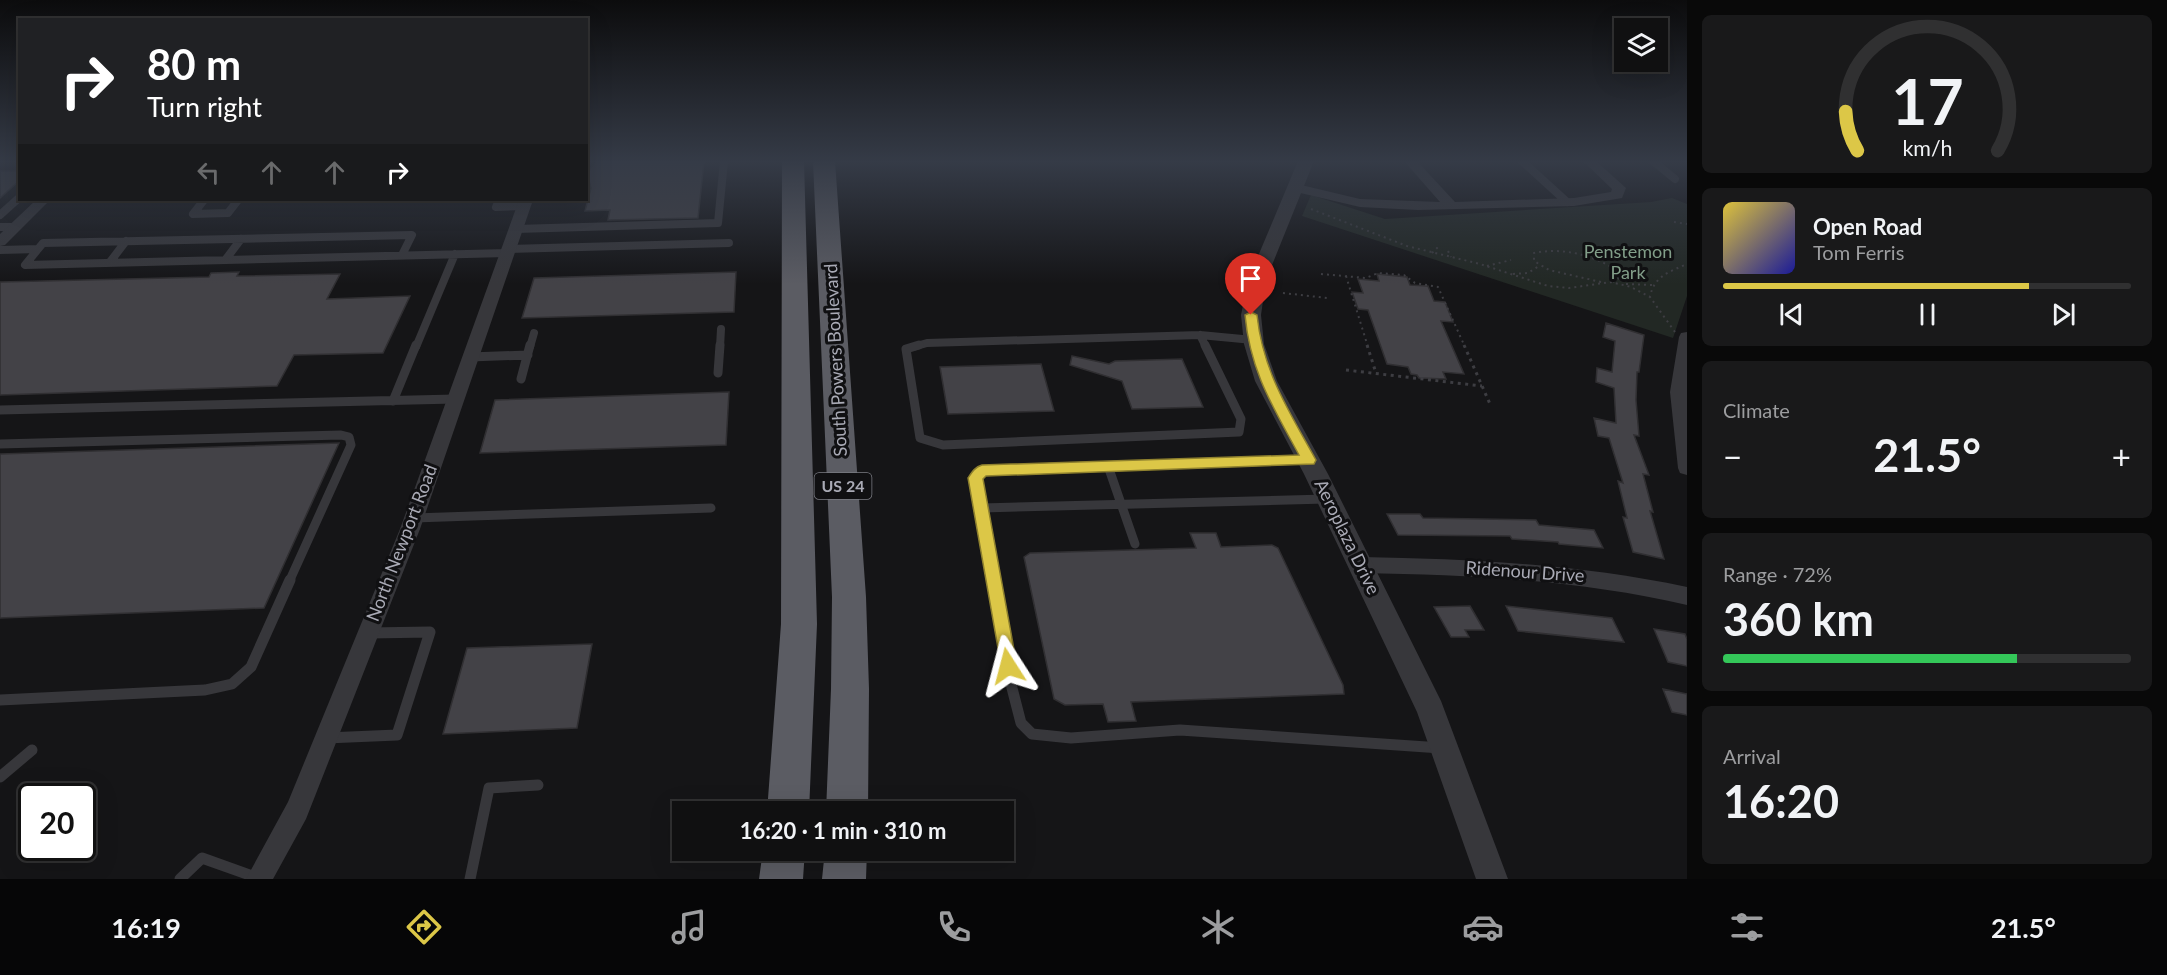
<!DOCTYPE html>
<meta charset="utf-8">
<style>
body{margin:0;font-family:Lato,sans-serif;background:#19191a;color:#f1f3f6;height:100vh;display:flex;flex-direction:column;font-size:22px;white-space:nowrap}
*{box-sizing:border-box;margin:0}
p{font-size:20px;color:#9c9d9f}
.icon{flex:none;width:33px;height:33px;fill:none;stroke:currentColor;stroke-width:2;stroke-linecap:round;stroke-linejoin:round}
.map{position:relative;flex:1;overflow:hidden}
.sheet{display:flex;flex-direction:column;gap:15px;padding:15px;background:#090909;width:480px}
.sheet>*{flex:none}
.guide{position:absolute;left:18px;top:18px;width:570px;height:183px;border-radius:0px;box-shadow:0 6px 24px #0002,0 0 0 2px #303031;background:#202124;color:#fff;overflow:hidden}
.controls{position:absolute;left:1614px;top:18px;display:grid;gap:12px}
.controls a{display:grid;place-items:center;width:54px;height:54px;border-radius:0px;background:#101011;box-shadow:0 6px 24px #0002,0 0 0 2px #303031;font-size:30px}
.speed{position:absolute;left:18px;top:783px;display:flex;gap:12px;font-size:30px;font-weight:700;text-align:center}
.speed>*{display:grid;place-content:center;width:78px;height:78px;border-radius:50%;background:#101011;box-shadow:0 6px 24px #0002,0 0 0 2px #303031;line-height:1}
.speed .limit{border:3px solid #111;border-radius:9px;background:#fff;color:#111}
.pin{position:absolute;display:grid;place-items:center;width:51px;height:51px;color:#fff;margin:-62px -26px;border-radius:50% 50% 50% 0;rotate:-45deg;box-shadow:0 0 6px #0007}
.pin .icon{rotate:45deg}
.me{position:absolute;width:66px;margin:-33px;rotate:351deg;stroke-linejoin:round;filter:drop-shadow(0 0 4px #0008)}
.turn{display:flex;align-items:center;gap:21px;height:126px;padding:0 30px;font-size:27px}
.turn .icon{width:78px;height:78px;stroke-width:2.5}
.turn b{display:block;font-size:42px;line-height:51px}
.lanes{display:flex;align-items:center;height:57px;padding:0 30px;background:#0003;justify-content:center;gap:30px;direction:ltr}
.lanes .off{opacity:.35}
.big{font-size:45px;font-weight:700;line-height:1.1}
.sheet .card{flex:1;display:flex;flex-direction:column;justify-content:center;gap:9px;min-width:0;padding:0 21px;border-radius:9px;background:#19191a}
.sheet .dial{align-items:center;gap:0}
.dial svg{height:156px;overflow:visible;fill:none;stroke:#303031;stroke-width:7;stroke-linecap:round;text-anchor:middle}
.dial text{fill:#f1f3f6;stroke:none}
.song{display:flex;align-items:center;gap:18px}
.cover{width:72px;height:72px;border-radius:9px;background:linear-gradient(135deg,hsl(50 70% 55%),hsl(240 70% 35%))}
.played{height:6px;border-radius:3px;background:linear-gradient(90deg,#dcc747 75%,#303031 75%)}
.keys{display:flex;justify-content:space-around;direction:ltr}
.heat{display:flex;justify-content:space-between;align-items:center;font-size:33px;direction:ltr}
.charge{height:9px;border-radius:4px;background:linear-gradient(90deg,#34c759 72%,#303031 0)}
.trip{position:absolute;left:672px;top:801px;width:342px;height:60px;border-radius:0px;background:#101011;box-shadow:0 6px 24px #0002,0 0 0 2px #303031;font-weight:700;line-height:60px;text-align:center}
.dock{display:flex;height:96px;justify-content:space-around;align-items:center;background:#060607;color:#9c9d9f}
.dock .icon{width:42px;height:42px}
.dock .active{color:#dcc747}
.dock b{font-size:27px;color:#f1f3f6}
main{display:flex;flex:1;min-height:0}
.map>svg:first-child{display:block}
</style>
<main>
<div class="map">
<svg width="1687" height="879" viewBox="0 0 1687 879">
<rect width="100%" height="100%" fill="#151517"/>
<path fill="#222824" d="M1311 195 1385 219 1651 202 1672 198 1687 204V296L1673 338 1302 216Z"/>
<path fill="#434247" stroke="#302f32" stroke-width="1.5" d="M601 161H704L698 218 608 220 610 210 585 211 591 188 587 173 594 164Z
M0 171H20V180L0 198Z
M239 272 237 276 340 274 327 299 410 296 383 353 294 355 277 386 0 395V282L209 277 211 273Z
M736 272 734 312 522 318 534 278Z
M1377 274 1407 277 1410 285 1428 286 1434 301 1445 302 1453 322 1441 321 1464 374 1443 372 1446 379 1419 378 1417 375 1411 374 1408 367 1387 364 1368 310 1358 309 1352 292 1363 293 1358 279 1379 281Z
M1606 323 1644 335 1639 372H1637L1636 400 1639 436 1634 435 1649 475 1643 474 1653 512 1650 511 1664 559 1633 552 1623 517 1627 518 1618 481 1623 483 1609 438 1598 436 1594 418 1616 423 1614 388 1596 382 1597 368 1612 372 1615 341 1603 337Z
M1072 356 1109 364 1115 361 1182 359 1203 407 1132 409 1122 381 1070 365Z
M1041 364 1054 411 948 414 940 367Z
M729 392 726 445 480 453 495 400Z
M339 443 264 608 0 618V454Z
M1387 514H1420L1423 518 1536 520 1539 525 1594 530 1603 548 1559 544 1558 542 1512 539 1510 536 1398 535Z
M1190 533H1216L1221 547 1272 545 1278 548 1343 685 1344 694 1131 702 1136 721 1108 722 1103 704 1065 705 1054 699 1024 557 1030 553 1196 548Z
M1470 606 1484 630H1465L1469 637H1451L1434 607Z
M1506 606 1612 618 1624 642 1518 631Z
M1654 629 1685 634 1687 639V666L1668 662Z
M592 644 577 728 443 734 467 648Z
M1663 689 1687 694V715L1672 712Z"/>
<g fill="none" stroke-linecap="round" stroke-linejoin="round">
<path stroke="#3d3d42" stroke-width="2" stroke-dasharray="2 4" stroke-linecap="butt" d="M1311 209 1407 246 1480 264 1548 286 1569 288 1611 282 1631 287 1650 297
M1674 222 1687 224
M1448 251 1451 257
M1432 253 1439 246
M1487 266 1511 260
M1321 274 1366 278 1378 273 1404 275 1415 283 1438 287 1465 347
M1513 274 1528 273 1539 266
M1346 276 1368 347
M1601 282 1549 270 1534 261V253C1563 247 1595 255 1619 272V278L1613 282
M1626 284 1652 285
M1283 293 1327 298
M1675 332 1650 297C1654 276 1669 272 1687 264"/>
<path stroke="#3d3d42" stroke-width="3" stroke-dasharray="3 4.5" stroke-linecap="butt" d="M1367 345 1376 373
M1464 345 1490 404
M1346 370 1482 386"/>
<path stroke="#37373b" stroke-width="8" d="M1522 161 1567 202
M1653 161 1675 179
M204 200 193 214 228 213 238 200
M499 200 496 207 523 206
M0 215 20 197
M0 227H15
M516 229 718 223 724 161
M508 249 729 243
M0 250 38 249
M402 255 412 235 43 243 25 265 507 253
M226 259 241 239
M110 262 126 241
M1200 335 1253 340
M1200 335 1206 347
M416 347 455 254
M530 347 534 333
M720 347 721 329
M913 347 927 343 1200 335"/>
<path stroke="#37373b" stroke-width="9" d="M919 345 906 349 920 438 943 445 1239 432 1241 419 1205 345
M470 357 528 355
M718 373 720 345
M521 379 530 345
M393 401 416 345
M0 410 455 399
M0 444 341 435 349 437 351 445 289 582
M1309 460 982 470 975 478 982 508 1326 499
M1108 466 1135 544
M982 508 994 582
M414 518 711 508"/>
<path stroke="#37373b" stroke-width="11" d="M994 580 1012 688 1021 723 1032 734 1071 738 1180 730 1441 748
M0 700 205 690 232 684 251 667 290 580
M326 738 397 735 430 632 369 633
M0 777 32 750
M180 879 202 858 261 879
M470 879 489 788 538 785"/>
<path fill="#37373b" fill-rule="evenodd" d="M1404 161H1417L1455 202 1574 198 1611 192 1612 189 1583 161H1596L1626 188 1622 198 1574 206 1418 210 1360 207 1292 191 1290 188 1297 184 1360 199 1440 202Z
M36 200H50L5 245 0 246V234Z
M519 200H533L420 529 306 819 273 879H246L288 802 400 529Z
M1687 332V475L1680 473 1678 468 1670 392 1679 337 1681 333Z
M1362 557C1472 559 1580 564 1687 587V605C1580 580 1472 575 1362 573L1355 571 1352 565 1355 559Z"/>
<path fill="#37373b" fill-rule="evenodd" d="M1298 161H1314L1266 280 1261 315 1264 344 1277 381 1328 474 1441 701 1508 879H1476L1417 712 1304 474 1255 381 1244 344 1241 315 1248 280Z"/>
<path fill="#5b5c63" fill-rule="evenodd" d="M782 161H804L817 624 809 812H767L781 624Z
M813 161H835L866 597 869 689 868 812H826L831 689 832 597Z
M763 850H805L803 879H759Z
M825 850H867L866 879H822Z"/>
</g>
<linearGradient id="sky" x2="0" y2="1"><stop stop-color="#0c0c0d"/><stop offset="0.57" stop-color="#353b47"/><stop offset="1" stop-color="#353b47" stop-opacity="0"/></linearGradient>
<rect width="1687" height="284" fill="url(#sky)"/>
<path fill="#dcc747" stroke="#8f812e" stroke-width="1.5" d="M1251 312 1257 315C1263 372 1289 411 1316 460L1314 464 986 476 983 479 1017 666 1014 671 1008 673 1002 671 968 478C972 472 975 467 982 465L1299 455C1273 407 1250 371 1245 315Z"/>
<g text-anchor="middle" stroke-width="6" stroke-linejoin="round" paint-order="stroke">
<rect fill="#101012" stroke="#7b7c84" stroke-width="1.5" x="814.5" y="473" width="57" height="26" rx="4.5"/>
<g font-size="16" font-weight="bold" fill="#a9aab5">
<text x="843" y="492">US 24</text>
</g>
<g font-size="18" fill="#829e89" stroke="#101012">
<text x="1628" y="258">Penstemon<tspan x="1628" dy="21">Park</tspan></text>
</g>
<g font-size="18" fill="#a9aab5" stroke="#101012">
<text transform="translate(836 360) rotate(-93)" y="6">South Powers Boulevard</text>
<text transform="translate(1347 537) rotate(64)" y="6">Aeroplaza Drive</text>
<text transform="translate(402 543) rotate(-69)" y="6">North Newport Road</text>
<text transform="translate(1525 572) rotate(4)" y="6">Ridenour Drive</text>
</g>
</g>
</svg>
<div class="controls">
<a><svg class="icon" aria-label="layers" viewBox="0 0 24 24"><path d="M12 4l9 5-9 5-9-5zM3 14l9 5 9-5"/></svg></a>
</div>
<div class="speed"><div class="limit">20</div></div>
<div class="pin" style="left:1251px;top:315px;background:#d93025"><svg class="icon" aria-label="arrive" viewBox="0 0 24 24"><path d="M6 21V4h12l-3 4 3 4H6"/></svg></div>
<svg class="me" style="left:1008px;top:666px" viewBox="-20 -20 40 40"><path d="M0-17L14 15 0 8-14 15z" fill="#dcc747" stroke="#fff" stroke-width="4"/></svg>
<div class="trip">16:20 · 1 min · 310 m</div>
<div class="guide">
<div class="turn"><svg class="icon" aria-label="right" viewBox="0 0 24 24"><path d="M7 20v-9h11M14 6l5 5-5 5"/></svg><div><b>80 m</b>Turn right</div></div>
<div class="lanes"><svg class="icon off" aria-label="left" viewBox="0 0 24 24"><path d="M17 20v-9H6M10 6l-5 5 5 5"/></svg><svg class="icon off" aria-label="ahead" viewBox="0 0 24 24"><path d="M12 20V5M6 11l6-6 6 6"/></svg><svg class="icon off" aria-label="ahead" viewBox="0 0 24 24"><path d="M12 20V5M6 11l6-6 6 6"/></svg><svg class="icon" aria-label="right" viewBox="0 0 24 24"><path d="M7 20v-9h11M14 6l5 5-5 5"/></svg></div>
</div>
</div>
<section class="sheet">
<div class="card dial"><svg viewBox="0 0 100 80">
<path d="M14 69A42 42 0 1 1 86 69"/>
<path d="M14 69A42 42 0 0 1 8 49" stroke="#dcc747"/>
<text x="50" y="56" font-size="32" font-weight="700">17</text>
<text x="50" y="72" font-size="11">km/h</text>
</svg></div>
<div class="card">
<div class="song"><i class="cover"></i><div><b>Open Road</b><p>Tom Ferris</p></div></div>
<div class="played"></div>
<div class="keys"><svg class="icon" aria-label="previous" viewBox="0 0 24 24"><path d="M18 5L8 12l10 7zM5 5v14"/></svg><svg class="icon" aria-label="pause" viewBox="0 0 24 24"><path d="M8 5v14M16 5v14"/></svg><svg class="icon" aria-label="next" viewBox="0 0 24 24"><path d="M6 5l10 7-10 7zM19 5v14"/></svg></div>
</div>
<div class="card"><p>Climate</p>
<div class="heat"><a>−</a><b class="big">21.5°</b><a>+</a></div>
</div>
<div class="card"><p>Range · 72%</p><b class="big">360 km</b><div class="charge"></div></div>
<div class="card"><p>Arrival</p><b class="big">16:20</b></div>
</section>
</main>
<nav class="dock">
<b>16:19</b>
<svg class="icon active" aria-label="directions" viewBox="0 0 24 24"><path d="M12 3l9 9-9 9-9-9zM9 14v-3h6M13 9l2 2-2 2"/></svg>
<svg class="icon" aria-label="music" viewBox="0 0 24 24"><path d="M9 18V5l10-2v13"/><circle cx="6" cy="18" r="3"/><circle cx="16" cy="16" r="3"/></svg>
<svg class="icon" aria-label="phone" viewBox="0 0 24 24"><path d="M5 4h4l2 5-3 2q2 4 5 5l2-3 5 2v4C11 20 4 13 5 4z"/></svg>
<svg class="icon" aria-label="climate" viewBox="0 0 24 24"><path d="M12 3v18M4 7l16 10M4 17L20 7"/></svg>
<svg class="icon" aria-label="car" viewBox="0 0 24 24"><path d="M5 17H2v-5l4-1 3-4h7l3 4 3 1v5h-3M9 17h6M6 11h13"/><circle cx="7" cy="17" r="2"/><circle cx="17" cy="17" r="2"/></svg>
<svg class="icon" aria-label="filters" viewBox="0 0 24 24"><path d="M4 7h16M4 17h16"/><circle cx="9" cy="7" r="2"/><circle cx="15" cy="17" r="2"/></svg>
<b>21.5°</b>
</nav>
